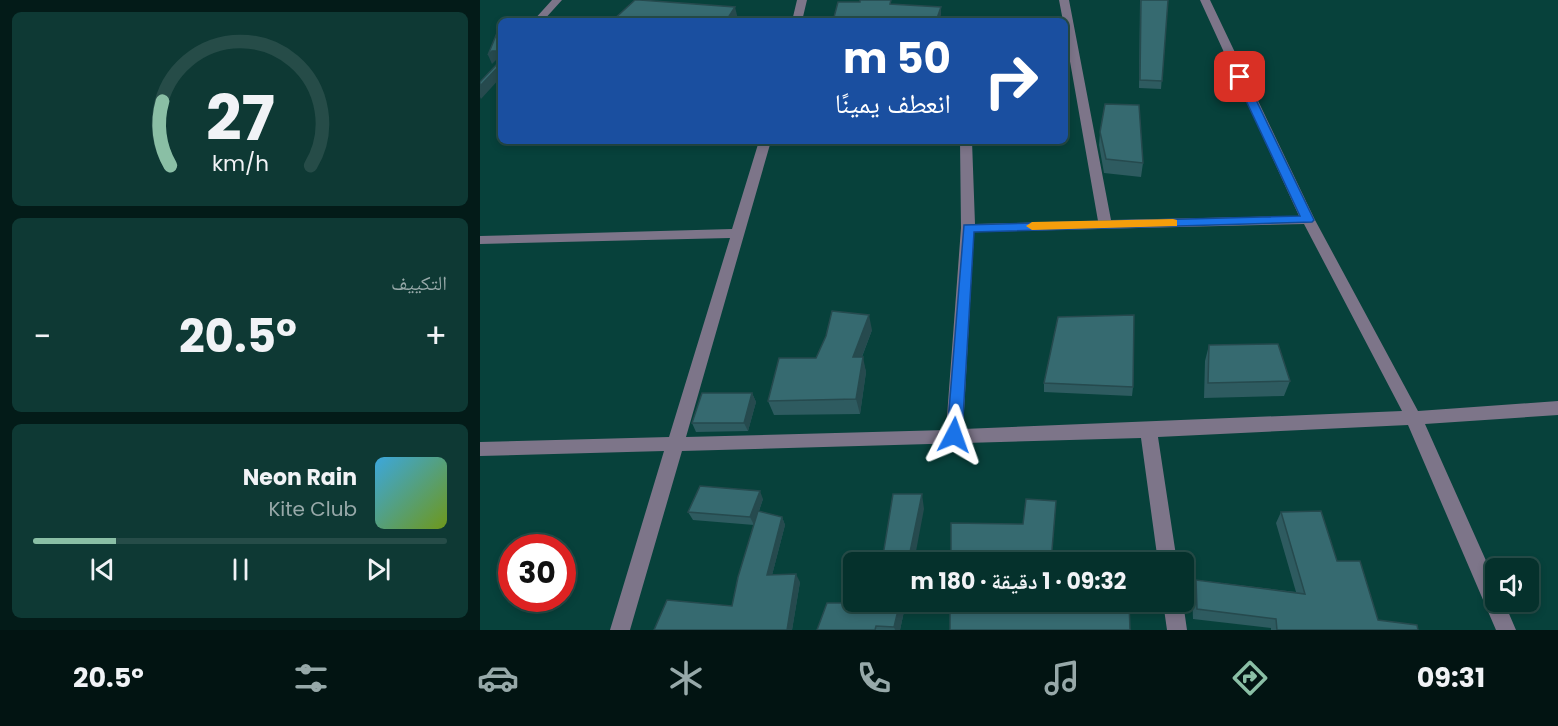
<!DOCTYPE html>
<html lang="ar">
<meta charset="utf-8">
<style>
body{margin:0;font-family:Poppins,"Noto Naskh Arabic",sans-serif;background:#0e3934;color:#f1f3f6;direction:rtl;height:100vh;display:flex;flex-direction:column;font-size:22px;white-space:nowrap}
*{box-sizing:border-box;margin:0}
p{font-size:20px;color:#97a9a9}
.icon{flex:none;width:33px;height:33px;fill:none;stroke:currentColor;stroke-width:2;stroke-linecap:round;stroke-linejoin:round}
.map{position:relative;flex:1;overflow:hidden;direction:ltr}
.drawer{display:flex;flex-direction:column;gap:12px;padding:12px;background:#031b18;width:480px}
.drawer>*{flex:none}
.banner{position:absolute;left:18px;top:18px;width:570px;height:126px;border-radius:9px;box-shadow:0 3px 9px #0003,0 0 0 2px #264c48;direction:rtl;background:#1a4fa0;color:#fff;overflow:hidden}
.controls{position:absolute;left:1005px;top:558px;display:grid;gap:12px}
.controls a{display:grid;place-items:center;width:54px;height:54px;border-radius:9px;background:#05312c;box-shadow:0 3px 9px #0003,0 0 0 2px #264c48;font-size:30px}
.speed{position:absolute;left:18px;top:534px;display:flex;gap:12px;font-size:30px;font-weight:700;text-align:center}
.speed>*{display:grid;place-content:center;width:78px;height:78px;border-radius:50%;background:#05312c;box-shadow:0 3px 9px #0003,0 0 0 2px #264c48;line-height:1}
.speed .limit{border:9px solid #d22;background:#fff;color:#111}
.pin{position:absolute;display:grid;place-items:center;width:51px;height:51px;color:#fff;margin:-26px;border-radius:12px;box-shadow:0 3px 9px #0006}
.me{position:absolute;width:66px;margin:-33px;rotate:4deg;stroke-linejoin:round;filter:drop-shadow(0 0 4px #0008)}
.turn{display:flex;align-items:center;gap:21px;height:126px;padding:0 18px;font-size:27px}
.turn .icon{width:78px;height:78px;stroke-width:2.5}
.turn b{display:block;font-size:42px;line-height:51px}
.big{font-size:45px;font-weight:700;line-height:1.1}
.drawer .card{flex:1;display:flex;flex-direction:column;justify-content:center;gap:9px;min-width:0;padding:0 21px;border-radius:9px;background:#0e3934}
.drawer .dial{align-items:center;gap:0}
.dial svg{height:156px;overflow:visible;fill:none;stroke:#264c48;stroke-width:7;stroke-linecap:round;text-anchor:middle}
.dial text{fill:#f1f3f6;stroke:none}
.song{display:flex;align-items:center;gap:18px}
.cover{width:72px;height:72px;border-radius:9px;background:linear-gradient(135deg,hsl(200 70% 55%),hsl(80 70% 35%))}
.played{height:6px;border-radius:3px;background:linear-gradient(90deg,#8abfa5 20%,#264c48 20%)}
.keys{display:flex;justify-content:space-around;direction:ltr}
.heat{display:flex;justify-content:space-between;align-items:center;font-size:33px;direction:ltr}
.trip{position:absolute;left:363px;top:552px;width:351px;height:60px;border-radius:9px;background:#05312c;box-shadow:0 3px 9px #0003,0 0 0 2px #264c48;font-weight:700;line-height:60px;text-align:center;direction:rtl}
.tab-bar{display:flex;height:96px;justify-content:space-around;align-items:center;background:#021412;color:#97a9a9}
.tab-bar .icon{width:42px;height:42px}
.tab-bar .active{color:#8abfa5}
.tab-bar b{font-size:27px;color:#f1f3f6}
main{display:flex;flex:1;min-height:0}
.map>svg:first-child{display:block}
</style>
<main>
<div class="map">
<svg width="1078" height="630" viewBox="0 0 1078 630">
<rect width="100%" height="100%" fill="#07413b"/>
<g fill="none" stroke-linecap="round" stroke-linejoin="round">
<path fill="#7d7589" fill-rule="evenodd" d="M72 0H82L63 21H53Z
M317 0H327L322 21H312Z
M579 0H589L631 220 819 216 720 0H730L835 220 938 411 1078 401V415L945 424 1016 583V602H1024L1036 630H1016L928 425 678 437 697 562H678L661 438 202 451 150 630H130L184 451 0 456V442L189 437 250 238 0 244V236L252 229 279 141H291L206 437 466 430 481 228 480 141H492L495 224 618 221 585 33V21H583ZM824 224 922 411 483 429 494 232Z
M683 602H703L707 630H687Z"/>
</g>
<path fill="#2e5b60" d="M660 0H688L681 89 659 88Z
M620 132 663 163 661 177 624 173 619 145Z
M392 330 382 357 386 372 380 414 294 415 288 401 336 358Z
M729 345 810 381 804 396 724 398 725 361Z
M564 383 653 387 652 396 564 392Z
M272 393 276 402 268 431 216 432 212 423Z
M283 499 279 511 302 517 305 525 292 575 320 582 312 630H174L252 606 274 525 213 520 208 512Z
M801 512 857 561 898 620 938 630H791V628L713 619 712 590 716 580 816 592 796 523Z
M374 602H426L420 630H337L364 603Z"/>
<path fill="#264a4e" d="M255 7 258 19 257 21H246Z
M461 7V15L459 21H456Z
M12 51H18L21 59 16 60 12 64 8 55Z
M21 64V77L1 99 0 97V86Z
M389 315 392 330 376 372 373 357Z
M383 357 386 372 380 414 376 399Z
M272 393 276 402 268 431 264 423Z
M280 491 283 499 274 525 270 517Z
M442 494 444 509 434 562H428Z
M302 517 305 525 290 583 287 575Z
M316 574 320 582 312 630H307Z
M420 602H426L420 630H415L414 627Z"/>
<path fill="#366a70" stroke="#264a4e" stroke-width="1.5" d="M155 0H160L255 7 246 21H132Z
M380 0H411L410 4 461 7 456 21H353L358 2H380Z
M661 0H688L682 81 660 80Z
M23 19 62 20 61 21H22Z
M21 23V64L0 86V82L19 62 18 51H12L8 55Z
M625 104 659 105 663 163 626 159 620 132Z
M352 311 389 315 373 357H383L376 399 288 401 299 358H336L346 336Z
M654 315 653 387 564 383 578 317Z
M798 344 810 381 728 383 729 345Z
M222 393H272L264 423H212Z
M220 486 280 491 270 517 208 512Z
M413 494H442L428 562H374L375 560 402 562Z
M546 499 576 501 571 562H471V523L543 524Z
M278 511 302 517 287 575 316 574 307 630H174L187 600 252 606 258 577Z
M841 511 857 561H880L898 620 937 625 938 630H797L796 619 717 609 716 580 825 594 801 512Z
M374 566V602H420L414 627 396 626 395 630H337L347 603H364Z
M470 602H649L650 630H470Z"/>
<path fill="#1a73e8" stroke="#114b97" stroke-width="1.5" d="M760 74 765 77 834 220 832 222 494 232 482 435 480 440 474 442 469 440 467 435 484 225 820 216 755 77Z"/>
<path fill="#f59e0b" d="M693 219 697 220V226L552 230 546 226 552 222Z"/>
</svg>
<div class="controls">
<a><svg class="icon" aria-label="sound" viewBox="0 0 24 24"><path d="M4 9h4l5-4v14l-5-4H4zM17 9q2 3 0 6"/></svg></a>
</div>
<div class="speed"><div class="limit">30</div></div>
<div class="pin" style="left:760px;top:77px;background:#d93025"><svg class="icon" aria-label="arrive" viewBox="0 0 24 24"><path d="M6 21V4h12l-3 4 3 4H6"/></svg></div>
<svg class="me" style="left:474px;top:435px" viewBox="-20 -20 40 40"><path d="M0-17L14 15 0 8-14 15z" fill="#1a73e8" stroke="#fff" stroke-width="4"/></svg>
<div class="trip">09:32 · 1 دقيقة · 180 m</div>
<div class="banner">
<div class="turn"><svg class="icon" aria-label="right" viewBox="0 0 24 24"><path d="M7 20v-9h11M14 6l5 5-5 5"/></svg><div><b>50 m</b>انعطف يمينًا</div></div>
</div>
</div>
<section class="drawer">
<div class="card dial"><svg viewBox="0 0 100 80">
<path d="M14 69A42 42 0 1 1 86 69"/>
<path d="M14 69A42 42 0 0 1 10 36" stroke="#8abfa5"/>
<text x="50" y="56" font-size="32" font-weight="700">27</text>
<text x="50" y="72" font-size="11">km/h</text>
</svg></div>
<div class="card"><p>التكييف</p>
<div class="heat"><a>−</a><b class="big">20.5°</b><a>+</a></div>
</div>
<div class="card">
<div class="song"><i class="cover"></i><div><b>Neon Rain</b><p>Kite Club</p></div></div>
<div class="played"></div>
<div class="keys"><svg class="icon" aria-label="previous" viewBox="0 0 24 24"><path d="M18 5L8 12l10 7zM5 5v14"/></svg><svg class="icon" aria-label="pause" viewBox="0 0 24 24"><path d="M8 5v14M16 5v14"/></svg><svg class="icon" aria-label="next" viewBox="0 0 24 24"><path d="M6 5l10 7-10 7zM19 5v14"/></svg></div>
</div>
</section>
</main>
<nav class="tab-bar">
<b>09:31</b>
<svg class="icon active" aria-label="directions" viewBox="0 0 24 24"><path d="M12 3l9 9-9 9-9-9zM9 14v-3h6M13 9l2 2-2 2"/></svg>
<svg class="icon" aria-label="music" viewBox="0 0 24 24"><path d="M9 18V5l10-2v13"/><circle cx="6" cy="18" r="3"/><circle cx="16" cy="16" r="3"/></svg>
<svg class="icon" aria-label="phone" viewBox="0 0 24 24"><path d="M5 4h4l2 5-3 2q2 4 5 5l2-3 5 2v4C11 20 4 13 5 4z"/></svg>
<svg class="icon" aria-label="climate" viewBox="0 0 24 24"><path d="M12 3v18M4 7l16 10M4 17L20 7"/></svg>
<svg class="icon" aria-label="car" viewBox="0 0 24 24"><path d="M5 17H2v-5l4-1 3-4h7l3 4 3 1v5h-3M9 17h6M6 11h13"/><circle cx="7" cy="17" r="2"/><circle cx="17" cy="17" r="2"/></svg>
<svg class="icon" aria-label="filters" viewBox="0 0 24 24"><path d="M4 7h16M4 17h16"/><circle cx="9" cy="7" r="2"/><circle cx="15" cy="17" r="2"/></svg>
<b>20.5°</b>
</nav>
